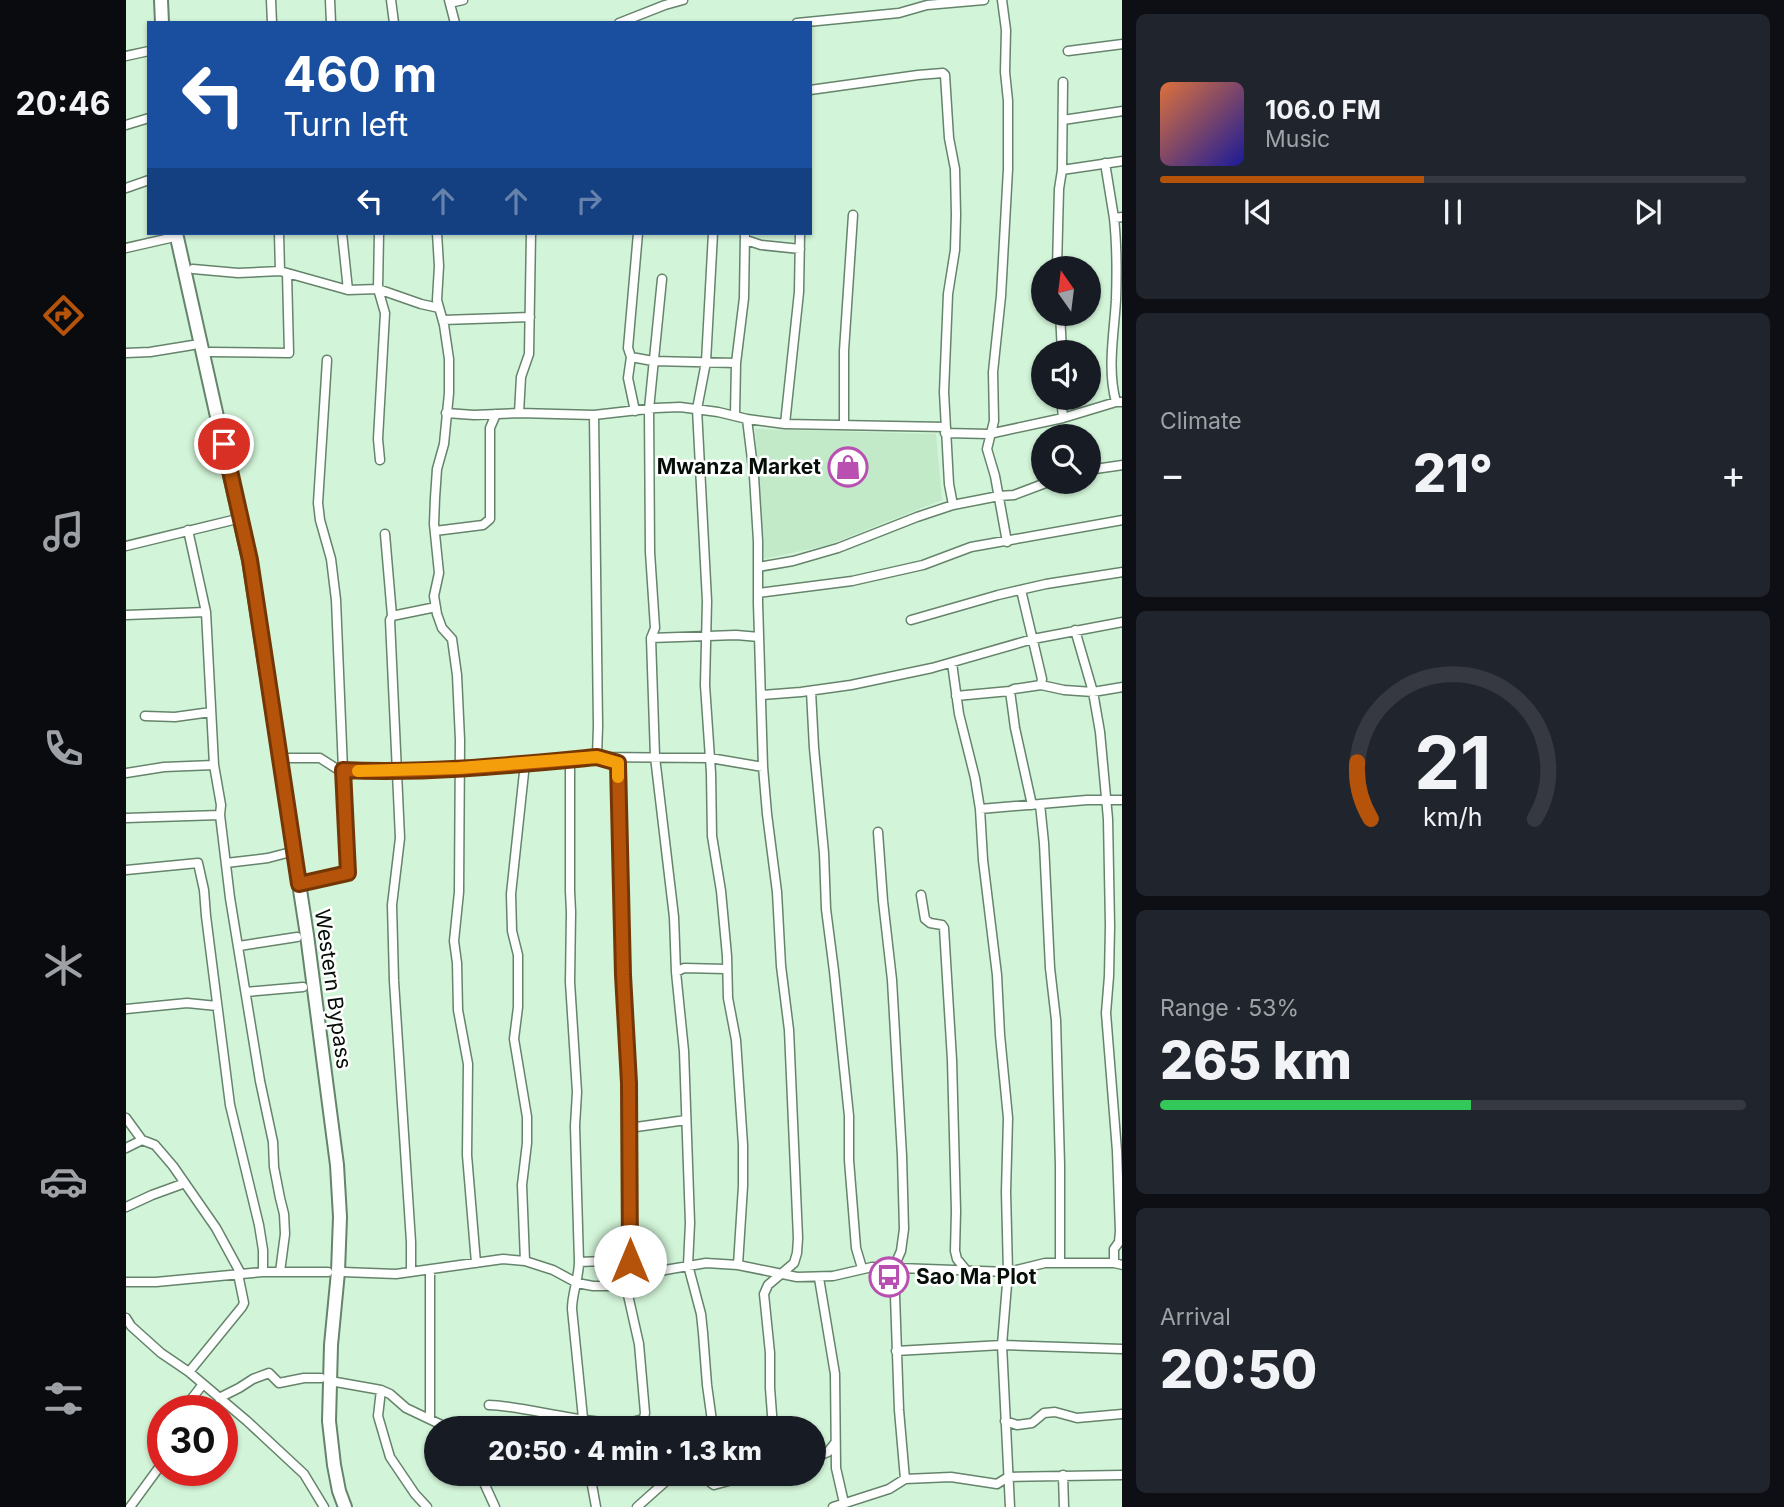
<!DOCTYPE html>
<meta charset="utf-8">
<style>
body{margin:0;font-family:Inter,sans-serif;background:#20242c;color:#f1f3f6;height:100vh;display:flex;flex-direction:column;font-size:26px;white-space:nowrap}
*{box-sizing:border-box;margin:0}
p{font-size:23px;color:#9ea1a6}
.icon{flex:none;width:38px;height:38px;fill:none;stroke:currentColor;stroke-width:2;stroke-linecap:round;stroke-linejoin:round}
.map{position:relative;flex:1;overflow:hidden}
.panel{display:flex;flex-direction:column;gap:14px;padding:14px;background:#0d0f14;width:662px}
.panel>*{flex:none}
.hud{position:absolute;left:21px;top:21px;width:665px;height:214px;border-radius:0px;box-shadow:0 2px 5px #0004;background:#1a4fa0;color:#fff;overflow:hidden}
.needle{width:46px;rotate:346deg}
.buttons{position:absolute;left:905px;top:256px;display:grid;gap:14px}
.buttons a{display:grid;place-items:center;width:70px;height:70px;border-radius:50%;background:#171b24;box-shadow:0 2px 5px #0004;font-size:35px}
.speed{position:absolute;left:21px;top:1395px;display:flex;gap:14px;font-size:35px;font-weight:700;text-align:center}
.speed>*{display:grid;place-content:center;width:91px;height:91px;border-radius:50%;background:#171b24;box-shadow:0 2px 5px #0004;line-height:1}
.speed .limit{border:10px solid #d22;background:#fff;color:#111}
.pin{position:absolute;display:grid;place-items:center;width:60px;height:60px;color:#fff;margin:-30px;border:4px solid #fff;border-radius:50%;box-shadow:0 2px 7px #0007}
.me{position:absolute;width:77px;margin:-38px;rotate:0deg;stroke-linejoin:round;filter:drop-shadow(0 0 5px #0008)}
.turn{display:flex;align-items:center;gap:24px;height:147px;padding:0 21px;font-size:32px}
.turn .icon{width:91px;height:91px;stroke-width:2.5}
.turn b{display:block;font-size:49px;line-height:60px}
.lanes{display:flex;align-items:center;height:66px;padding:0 21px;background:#0003;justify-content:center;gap:35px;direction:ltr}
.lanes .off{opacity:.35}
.big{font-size:52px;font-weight:800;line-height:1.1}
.panel .widget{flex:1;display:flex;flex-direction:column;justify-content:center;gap:10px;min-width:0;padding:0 24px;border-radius:10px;background:#20242c}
.panel .dial{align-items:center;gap:0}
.dial svg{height:182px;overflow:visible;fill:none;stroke:#363941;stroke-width:7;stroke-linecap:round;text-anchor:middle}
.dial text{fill:#f1f3f6;stroke:none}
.song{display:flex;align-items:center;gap:21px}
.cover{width:84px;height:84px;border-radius:10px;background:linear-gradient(135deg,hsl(20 70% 55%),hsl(240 70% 35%))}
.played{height:7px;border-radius:4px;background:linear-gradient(90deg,#b45309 45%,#363941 45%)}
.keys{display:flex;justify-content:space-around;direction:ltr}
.heat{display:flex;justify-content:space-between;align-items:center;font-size:38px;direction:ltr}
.charge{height:10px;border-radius:5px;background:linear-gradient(90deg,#34c759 53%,#363941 0)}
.trip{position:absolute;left:298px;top:1416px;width:402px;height:70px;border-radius:35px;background:#171b24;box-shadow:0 2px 5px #0004;font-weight:800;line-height:70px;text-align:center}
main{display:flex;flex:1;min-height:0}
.dock{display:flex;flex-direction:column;width:126px;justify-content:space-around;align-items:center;background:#090b0e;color:#9ea1a6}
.dock .icon{width:49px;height:49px}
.dock .current{color:#b45309}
.dock b{font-size:32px;color:#f1f3f6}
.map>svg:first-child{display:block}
</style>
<main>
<nav class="dock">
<b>20:46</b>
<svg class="icon current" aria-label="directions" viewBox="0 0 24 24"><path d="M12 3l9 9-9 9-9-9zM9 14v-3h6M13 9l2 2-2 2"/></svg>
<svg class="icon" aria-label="music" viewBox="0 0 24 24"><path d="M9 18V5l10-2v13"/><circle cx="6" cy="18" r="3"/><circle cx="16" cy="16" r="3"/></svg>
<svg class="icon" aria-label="phone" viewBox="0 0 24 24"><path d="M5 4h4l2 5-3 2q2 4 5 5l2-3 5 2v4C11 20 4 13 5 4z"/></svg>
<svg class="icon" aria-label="climate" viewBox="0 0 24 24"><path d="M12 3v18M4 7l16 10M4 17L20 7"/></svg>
<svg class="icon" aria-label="car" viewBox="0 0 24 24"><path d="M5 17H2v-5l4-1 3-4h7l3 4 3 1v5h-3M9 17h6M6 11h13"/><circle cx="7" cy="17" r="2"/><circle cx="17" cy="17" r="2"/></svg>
<svg class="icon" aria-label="filters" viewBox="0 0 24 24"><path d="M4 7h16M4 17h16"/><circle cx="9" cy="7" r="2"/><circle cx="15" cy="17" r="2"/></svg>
</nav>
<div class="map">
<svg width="997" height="1507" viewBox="0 0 997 1507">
<rect width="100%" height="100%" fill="#d2f4d8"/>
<path fill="#c2eac9" d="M629 429 810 434 816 500 702 545 638 559Z"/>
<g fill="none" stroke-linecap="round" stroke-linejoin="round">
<g stroke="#65846b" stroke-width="11">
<path id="minor" d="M145 0 146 23
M204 0 205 23
M265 0 268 23
M323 0 329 23
M876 0 880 30 879 72 882 101V169L875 296 867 372 868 421 861 449 869 476 881 542
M324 3 337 0
M493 23 539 5 557 0
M671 23 773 13 801 5 858 0
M942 51 997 44
M0 56 23 51
M684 90 792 75 817 73 819 75 823 138 829 169 830 215 829 250 822 294 818 392 823 484 827 505
M937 120 997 111
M0 125 23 118
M979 163 988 218 997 217
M936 170 997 161
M0 188 23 180
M988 218C991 246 991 272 990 300 988 334 981 369 990 402
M153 233 154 271
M216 233 222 290
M253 233 252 289 259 313 252 439 254 460
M311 233 313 266 311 300 318 325 323 359V393L318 444 311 469 309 498 308 524 313 573 308 596 311 614 316 628 326 639 331 675 334 740 333 892 328 941 331 963 332 1010 342 1064 341 1155 350 1263
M587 233 580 362 571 409 581 601 579 685 585 773 586 836 595 891 601 956 602 998 610 1040 617 1145V1186L612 1265
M620 240 635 245 674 249
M0 248 44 238
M931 268 933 189 936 170 937 82
M67 269 112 273 154 271 222 290 252 289 295 304 313 308
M536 279 523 409 524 552 529 628 525 638 529 757 548 917 550 972
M934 313 936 352
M317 320 404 317
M84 352 163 353 161 273
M0 353 24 352 67 345
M505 357 527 361 610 363
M935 397 937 418
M509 411 502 378 505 357 502 348 512 233
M320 413 348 415 393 413 468 415 530 408 554 407 592 412 621 419
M393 413 395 377 403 354 405 233
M609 415 610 363 618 298 619 233
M659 424 673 292 674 233
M718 425V351L727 215
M819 433 863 434 937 418 990 402H997
M962 470 997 465
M62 530 80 612 88 765 95 805 94 815 104 898 134 1081 147 1142 148 1167 154 1198 158 1214 159 1234 154 1272
M309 531 357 525 364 519V428L370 414
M259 534 266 616 264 620 274 838 266 905 268 981 285 1242V1272
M0 546 107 520
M632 567 667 561 712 548 791 517 827 505 873 496 888 495 925 481
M895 590 916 679 915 685
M632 593 726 581 797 565 845 547 997 520
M0 615 80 612
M266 616 310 607
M785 620 872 595 920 584 997 572
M949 630 967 692 974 732 982 819 984 926 983 976 980 1013 991 1151 994 1231 993 1242 988 1249V1263
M525 638 610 635 633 637
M826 663 833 714 849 778 854 809
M685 691 688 748 698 853 700 909 708 971 723 1116V1160L730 1248 736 1268
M884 691 889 728 906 805
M636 695 675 692 725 685 806 668 907 639 997 622
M830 696 884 691 888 689 915 685 938 690 967 692 997 687
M19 716 49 717 85 712
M163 758H194L211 769 246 771 333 768 471 757 584 758 637 767
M444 760V891L445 912 444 982 451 1092 449 1126 453 1262C453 1278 446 1293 446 1309L458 1428
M0 773 38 767 88 765
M914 804 961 800H997
M0 818 94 815
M752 832 757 901 766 980 776 1156 778 1229 775 1251 768 1267 773 1410 779 1479
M100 863 142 858 161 853
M0 870 72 863 78 890 80 916 104 1105 133 1225 137 1250V1272
M173 884 222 873 223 868 217 770 210 600 205 559 194 520 192 503 201 360
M795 895 799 919 804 923 816 925 818 928 826 1060 830 1211 829 1251 831 1259 840 1270
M113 946 171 937
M120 992 177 987
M0 1009 61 1003 91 1006
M0 1118 16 1140 29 1145 47 1166 90 1228 115 1274 30 1282H0
M503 1128 560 1120
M0 1148 16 1140
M0 1207 26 1195 59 1183
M399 1261 396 1185 401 1143V1117L388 1039 392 1007V955L386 931 385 894 399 763
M453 1262 478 1261
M934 1262V1165L930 1020 924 968 918 843 914 804 854 809 857 860 871 975 874 1035 882 1118 880 1192 882 1272 919 1263H988L997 1265
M304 1270V1419
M217 1272 270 1274 377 1259 399 1261 427 1270 451 1283 467 1286H484L502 1283 539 1270 580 1263 612 1265 671 1277 707 1276 746 1267 882 1272 876 1345 884 1507
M115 1274 137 1272H202
M693 1278 709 1374 710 1468 718 1503
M0 1318 5 1326 35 1353 63 1372 121 1421 178 1474 198 1507
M770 1351 876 1345 997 1349
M63 1372 116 1307 118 1303 112 1274
M210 1382 255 1390 264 1394 280 1408 322 1428
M255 1390 252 1416 264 1457 289 1494 301 1507
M93 1398 113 1388 127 1379 143 1373 153 1383 178 1378H195
M363 1405C399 1405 491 1434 518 1418L519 1413 513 1344 502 1295 504 1241 503 1084 496 961 492 763 471 757 472 726 468 415
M57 1410 77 1384
M879 1421 891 1425 906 1423 918 1413 929 1412 951 1418 997 1414
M585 1428 586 1421 581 1385 577 1333 575 1314 562 1265 564 1223 558 1051 550 972 558 968 600 969
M647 1428 644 1388V1353L638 1294 642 1285 668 1263 671 1253 672 1238 663 1030 655 966 651 892 641 814 637 767 632 603V541L628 476 621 419 659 424 819 427
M688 1458 702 1452 709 1443
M354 1474 369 1507
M464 1474 470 1507
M583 1474 584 1482 588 1485 628 1474
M937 1475 938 1507
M4 1507 37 1462
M511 1507 548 1474
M707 1507 763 1489 779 1479 825 1477 871 1484 882 1477 997 1475"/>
</g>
<g stroke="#65846b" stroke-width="16">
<path id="primary" d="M35 0 36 23
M50 233 123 560 181 935 211 1165 214 1217 212 1272 205 1345 203 1421 208 1465 213 1491 219 1507"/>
</g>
<use href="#minor" stroke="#fff" stroke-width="8"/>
<use href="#primary" stroke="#fff" stroke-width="12"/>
</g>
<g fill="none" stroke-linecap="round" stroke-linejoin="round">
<g stroke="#753606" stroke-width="18">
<path id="route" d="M98 444 124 560 173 884 222 873 217 770C301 774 387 765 471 757L492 763 497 975 503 1083 504 1261"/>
</g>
<use href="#route" stroke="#b45309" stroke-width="12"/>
<path stroke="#f59e0b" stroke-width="12" d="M232 771 333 768 471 757 492 763V777"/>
</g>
<defs>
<g id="shop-ring" transform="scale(2.0125)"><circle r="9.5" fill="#fff" stroke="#b84fb1" stroke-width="1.5"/><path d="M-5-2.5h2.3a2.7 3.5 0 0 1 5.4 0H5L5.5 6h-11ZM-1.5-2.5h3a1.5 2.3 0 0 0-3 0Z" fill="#b84fb1"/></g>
<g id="bus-ring" transform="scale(2.0125)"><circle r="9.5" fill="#fff" stroke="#b84fb1" stroke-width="1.5"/><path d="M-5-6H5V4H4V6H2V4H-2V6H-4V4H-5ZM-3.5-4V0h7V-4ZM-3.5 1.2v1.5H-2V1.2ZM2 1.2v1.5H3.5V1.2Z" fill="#b84fb1"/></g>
</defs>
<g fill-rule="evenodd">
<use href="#shop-ring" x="722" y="467"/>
<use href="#bus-ring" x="763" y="1277"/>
</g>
<g text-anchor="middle" stroke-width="5" stroke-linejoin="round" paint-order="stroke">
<g font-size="21" font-weight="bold" fill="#050f07" stroke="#fff" text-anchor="end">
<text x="695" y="474">Mwanza Market</text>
<text x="790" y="1284" text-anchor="start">Sao Ma Plot</text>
</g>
<g font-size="21" fill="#050f07" stroke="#fff">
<text transform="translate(207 989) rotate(82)" y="7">Western Bypass</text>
</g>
</g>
</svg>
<div class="buttons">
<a><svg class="needle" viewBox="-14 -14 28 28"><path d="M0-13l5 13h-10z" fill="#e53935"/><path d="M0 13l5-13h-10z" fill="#9ea1a6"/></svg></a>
<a><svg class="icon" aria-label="sound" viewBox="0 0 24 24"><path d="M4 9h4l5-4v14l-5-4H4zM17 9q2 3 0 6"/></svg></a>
<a><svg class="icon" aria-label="search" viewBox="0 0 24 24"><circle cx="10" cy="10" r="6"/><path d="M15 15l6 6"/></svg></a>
</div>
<div class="speed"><div class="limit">30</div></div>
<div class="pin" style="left:98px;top:444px;background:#d93025"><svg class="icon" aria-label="arrive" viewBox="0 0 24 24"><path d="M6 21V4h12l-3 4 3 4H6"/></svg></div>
<svg class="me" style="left:504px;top:1261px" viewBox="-20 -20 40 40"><circle r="19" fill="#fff"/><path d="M0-13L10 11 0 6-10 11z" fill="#b45309"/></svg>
<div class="trip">20:50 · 4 min · 1.3 km</div>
<div class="hud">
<div class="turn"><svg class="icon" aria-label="left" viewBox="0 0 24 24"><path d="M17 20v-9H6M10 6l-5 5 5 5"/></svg><div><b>460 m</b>Turn left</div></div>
<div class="lanes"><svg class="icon" aria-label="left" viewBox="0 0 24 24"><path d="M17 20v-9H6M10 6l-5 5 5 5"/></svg><svg class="icon off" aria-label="ahead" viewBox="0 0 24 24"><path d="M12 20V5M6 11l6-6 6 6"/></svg><svg class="icon off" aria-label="ahead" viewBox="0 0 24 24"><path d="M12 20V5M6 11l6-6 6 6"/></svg><svg class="icon off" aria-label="right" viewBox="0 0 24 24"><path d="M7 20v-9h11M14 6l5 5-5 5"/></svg></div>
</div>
</div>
<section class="panel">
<div class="widget">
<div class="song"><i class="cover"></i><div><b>106.0 FM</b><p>Music</p></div></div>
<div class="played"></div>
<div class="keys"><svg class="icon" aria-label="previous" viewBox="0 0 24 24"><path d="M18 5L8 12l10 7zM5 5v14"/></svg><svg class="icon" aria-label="pause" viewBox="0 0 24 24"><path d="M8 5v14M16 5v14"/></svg><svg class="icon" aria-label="next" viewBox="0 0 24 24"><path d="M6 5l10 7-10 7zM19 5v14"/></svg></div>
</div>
<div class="widget"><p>Climate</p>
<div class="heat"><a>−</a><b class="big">21°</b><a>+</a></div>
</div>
<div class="widget dial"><svg viewBox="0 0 100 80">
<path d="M14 69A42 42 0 1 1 86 69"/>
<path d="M14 69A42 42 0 0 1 8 44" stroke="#b45309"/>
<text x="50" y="56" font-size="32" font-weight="700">21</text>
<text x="50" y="72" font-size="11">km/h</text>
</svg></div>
<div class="widget"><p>Range · 53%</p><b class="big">265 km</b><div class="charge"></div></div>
<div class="widget"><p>Arrival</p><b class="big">20:50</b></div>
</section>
</main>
